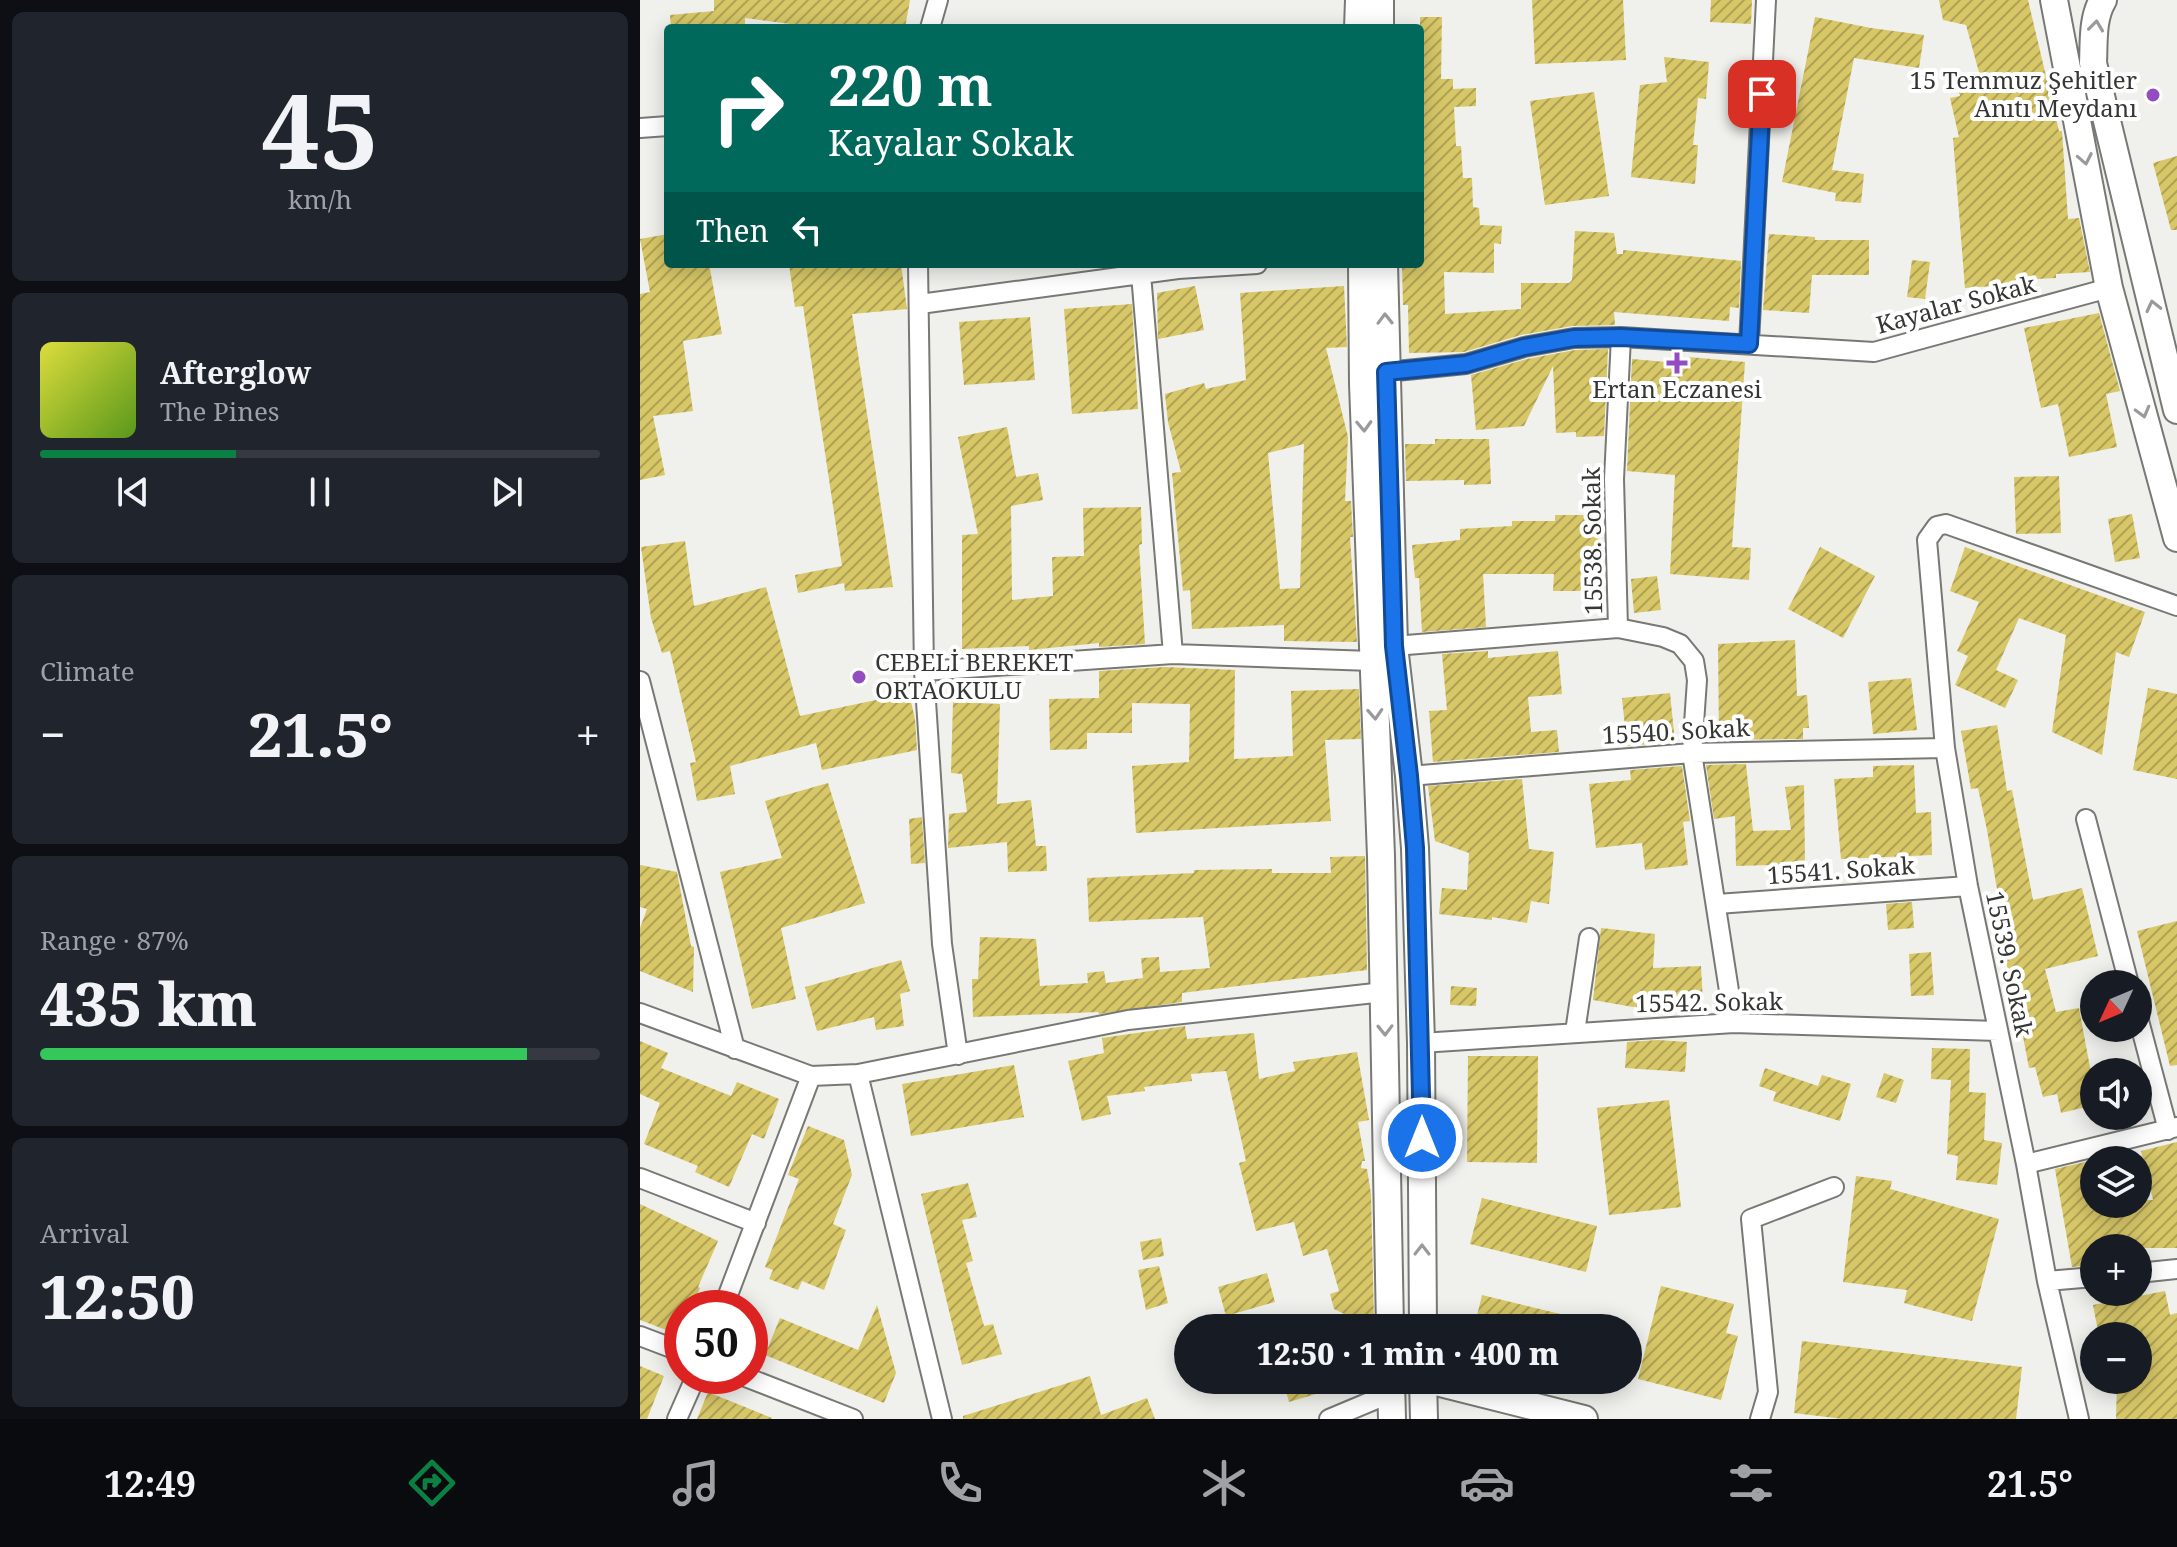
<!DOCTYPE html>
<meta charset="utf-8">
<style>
body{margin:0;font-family:"Noto Serif",serif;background:#20242c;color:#f1f3f6;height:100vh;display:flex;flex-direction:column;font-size:30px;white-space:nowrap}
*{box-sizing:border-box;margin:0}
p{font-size:26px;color:#9ea1a6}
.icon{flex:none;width:44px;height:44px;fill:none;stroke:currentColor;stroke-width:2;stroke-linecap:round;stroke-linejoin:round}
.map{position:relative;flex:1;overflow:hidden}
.side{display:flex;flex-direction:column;gap:12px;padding:12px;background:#0d0f14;width:640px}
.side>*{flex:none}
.top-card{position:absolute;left:24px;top:24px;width:760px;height:244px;border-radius:8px;box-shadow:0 4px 20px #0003;background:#00695c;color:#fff;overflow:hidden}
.needle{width:52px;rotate:226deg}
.buttons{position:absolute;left:1440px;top:970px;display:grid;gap:16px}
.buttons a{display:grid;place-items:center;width:72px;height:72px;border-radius:50%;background:#171b24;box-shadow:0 4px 20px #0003;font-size:40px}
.speed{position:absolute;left:24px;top:1290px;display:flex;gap:16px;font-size:40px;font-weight:700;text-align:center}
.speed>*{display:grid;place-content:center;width:104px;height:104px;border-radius:50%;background:#171b24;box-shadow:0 4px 20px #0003;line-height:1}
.speed .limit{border:12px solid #d22;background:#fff;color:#111}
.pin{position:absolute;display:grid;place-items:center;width:68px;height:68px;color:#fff;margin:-34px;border-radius:16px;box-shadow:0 4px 12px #0006}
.me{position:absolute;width:88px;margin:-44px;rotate:0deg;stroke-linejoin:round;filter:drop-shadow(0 0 6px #0008)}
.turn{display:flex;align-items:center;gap:28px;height:168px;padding:0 32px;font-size:36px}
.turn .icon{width:104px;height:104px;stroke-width:2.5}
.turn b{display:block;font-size:56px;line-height:68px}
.then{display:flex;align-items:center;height:76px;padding:0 32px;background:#0003;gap:16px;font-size:30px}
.big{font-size:60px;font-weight:800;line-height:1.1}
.side .card{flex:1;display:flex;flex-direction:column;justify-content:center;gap:12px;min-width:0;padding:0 28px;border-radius:12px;background:#20242c}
.side .dial{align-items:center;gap:0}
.dial b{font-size:104px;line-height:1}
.song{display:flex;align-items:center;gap:24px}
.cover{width:96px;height:96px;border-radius:12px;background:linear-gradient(135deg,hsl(60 70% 55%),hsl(90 70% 35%))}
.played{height:8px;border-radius:4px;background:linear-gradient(90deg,#0b8043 35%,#363941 35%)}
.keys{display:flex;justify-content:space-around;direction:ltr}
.heat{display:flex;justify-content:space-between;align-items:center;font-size:44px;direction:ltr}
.charge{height:12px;border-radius:6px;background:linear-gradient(90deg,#34c759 87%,#363941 0)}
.trip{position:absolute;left:534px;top:1314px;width:468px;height:80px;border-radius:40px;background:#171b24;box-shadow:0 4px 20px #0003;font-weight:800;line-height:80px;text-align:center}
.tabs{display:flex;height:128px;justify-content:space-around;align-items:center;background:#090b0e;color:#9ea1a6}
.tabs .icon{width:56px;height:56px}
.tabs .active{color:#0b8043}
.tabs b{font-size:36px;color:#f1f3f6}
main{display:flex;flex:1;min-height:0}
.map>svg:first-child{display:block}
</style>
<main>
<section class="side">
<div class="card dial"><b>45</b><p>km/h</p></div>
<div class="card">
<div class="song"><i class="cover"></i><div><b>Afterglow</b><p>The Pines</p></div></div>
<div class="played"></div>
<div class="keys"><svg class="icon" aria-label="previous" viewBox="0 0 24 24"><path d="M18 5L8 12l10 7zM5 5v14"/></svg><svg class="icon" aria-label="pause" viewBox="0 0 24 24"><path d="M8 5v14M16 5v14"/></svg><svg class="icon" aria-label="next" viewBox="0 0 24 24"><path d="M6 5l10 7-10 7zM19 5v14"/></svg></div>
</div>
<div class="card"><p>Climate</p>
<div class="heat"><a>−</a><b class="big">21.5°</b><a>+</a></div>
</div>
<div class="card"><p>Range · 87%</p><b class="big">435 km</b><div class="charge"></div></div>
<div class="card"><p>Arrival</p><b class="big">12:50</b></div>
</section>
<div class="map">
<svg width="1537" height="1419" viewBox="0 0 1537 1419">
<defs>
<pattern id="building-hatch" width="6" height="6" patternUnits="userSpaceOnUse" patternTransform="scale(2)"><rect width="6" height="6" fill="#d7c767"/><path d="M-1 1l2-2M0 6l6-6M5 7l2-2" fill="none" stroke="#afa256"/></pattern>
</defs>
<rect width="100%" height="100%" fill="#f0f0ec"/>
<path fill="url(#building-hatch)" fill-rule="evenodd" d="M74 0H270L265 28H180L105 18V28H31L30 15 74 11Z
M892 0H983L986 60 895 64Z
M1071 0H1112L1111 24 1070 22Z
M1299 0H1388L1419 131H1422L1428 219 1439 218 1450 272 1416 274V278L1381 280V284L1325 288 1313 138 1319 137 1310 98 1320 96 1316 81 1340 76 1326 25 1303 20Z
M780 17H802L801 79H813V89L836 88V106L814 107 816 146H821L823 178H832L833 207 839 208 840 225 862 226 861 244 854 243V273L804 272 805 314 881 309V283H929L932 280 935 231 974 233 977 254H983V250L1101 261 1099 308 1090 307 1089 321 974 312 975 325 932 326 881 335 824 352 769 353 768 305H763L762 264H780Z
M1175 17 1231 28 1284 35 1279 68 1214 58 1192 170 1224 174 1221 203 1195 201 1196 193 1142 182Z
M1024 57 1069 62 1066 99 1058 98 1053 145H1058L1055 184 991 177 1000 85 1027 82Z
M954 92 969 196 905 205 890 101Z
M1537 156V230H1531L1513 163Z
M28 234V264H69L82 334 43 341 53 411 13 416 25 475 0 480V294L10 292 0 239Z
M1129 234 1175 237V240H1229V275H1172L1169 313 1123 310Z
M1272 260 1290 262 1285 299 1267 297Z
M149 264H261L267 309 212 314 253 587 205 591 204 583 158 593 155 575 202 566 163 306 155 307Z
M555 286 564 330 518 339 517 293Z
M704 286 707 347 686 348 708 437 705 501H711L713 537H710L717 642 644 641V625L552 629 550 590 543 591 532 473 541 472 528 422 525 394 564 383 566 389 606 380 600 293ZM664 444 660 588 640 589 628 453Z
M492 304 498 409 432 414 424 309Z
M1459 313 1480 391 1466 394 1477 447 1429 457 1418 404 1401 408 1384 328Z
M390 317 395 380 324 385 319 322Z
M968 349 964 436 936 437V432L916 433 913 366 884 426 836 430 831 375 887 359 935 350Z
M1049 357 1105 362 1092 547 1111 548 1109 580 1030 574 1035 475 987 471 992 359 1049 364Z
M367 427 376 477 398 473 403 500 371 506 372 600 413 596 412 557 444 556 443 508 501 507 502 544 499 545 505 644 459 647V643L389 650V646L322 649V535L338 534 318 437Z
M795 439H849L851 484 824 485V480L766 481 765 444H795Z
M1419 476 1421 533 1376 534 1374 477Z
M1492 514 1500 558 1475 562 1468 519Z
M915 515H959L960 591H913L914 574H843L846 627 782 632 779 578H775L772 545 820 540V529L872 526V521H915Z
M45 541 54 606 126 587 160 716 269 693 275 719 277 750 182 770 176 743 90 766 95 794 57 801 50 763 56 762 30 651 22 653 11 618 1 547Z
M1180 547 1235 576 1203 638 1148 609Z
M1325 547 1505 612 1489 657 1476 652 1462 755 1412 732 1426 635 1379 618 1356 670 1378 680 1365 708 1315 685 1328 656 1317 651 1339 602 1310 591Z
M1017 576 1021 610 994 613 991 579Z
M1155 640 1157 696 1167 695 1169 728H1163V739L1079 740 1078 644Z
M848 651V658L918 651 922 694 888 697 891 732 917 730 919 752 793 762 789 711 807 710 802 654Z
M525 667 595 670 594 759 653 756 651 691 719 689 721 739 685 740 691 821 496 833 492 766 549 762 550 704 492 703V733H447V749L410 750 409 699 459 698V671Z
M1271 678 1277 730 1233 734 1228 682Z
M1508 688 1537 694V779L1493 770Z
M1030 693 1035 742 987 746 982 698Z
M313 702 360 704 357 804 391 800 396 846H406L407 871 368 872 367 842 308 848 309 814 327 812 322 774 311 773Z
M1357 725 1367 791 1372 790 1393 900 1442 888 1458 956 1405 969 1416 1012 1439 1008 1454 1089V1105L1421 1113 1417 1094 1403 1097 1395 1067 1389 1068 1377 1005 1351 904 1359 901 1347 830 1338 788 1331 789 1321 731Z
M1106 764 1113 831 1151 830 1145 787 1164 785 1165 864 1096 866 1095 816 1074 819 1066 765Z
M1274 765 1276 813 1291 812 1292 855 1201 859 1194 779 1233 777V766Z
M1042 766 1050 821 1043 822 1048 865 1005 870 1002 843 956 848 949 784 991 780 990 770Z
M882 779 889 849 914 852 909 904 891 901 887 923 852 917V920L799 914 802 888 827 890 829 853 795 841 788 786Z
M188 783 225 903 141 928 156 999 112 1009 80 872 142 858 125 801Z
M282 817 285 863 271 864 269 819Z
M725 856 727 970 542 993V1002L459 1014 458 1012 333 1017 332 979H338L340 937 396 939 400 986 448 983 447 973 464 971 466 983 503 978 501 958 519 957 520 972 570 968 563 917 449 922 447 878 554 873V870L632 869V873H691L690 857Z
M0 865 37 872 51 946 54 947 53 992 0 971V928L7 909 0 907Z
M1272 902 1274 928 1248 930 1246 904Z
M1537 921V1065L1530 1066 1497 931Z
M961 928 1015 934 1013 968 1061 966 1063 1002 993 1007 953 1000Z
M1291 952 1294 995 1271 996 1269 954Z
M261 960 270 991 260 994 264 1026 236 1030 234 1017 177 1031 165 987Z
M811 986 837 988 836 1006 810 1005Z
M545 1026 547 1039 614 1033 619 1079 655 1071 653 1062 717 1052 729 1120 718 1122 725 1161H722L721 1168 727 1169 731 1194 734 1320 723 1323 694 1309 690 1294 699 1291 687 1249 663 1256 654 1222 616 1231 599 1163 606 1161 586 1071 551 1074 552 1081 504 1087 505 1091 467 1096 471 1114 442 1121 428 1061 464 1053 462 1038Z
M1018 1040 1047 1042 1045 1072 985 1068 987 1042Z
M0 1041 28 1053 21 1068 91 1096 97 1082 139 1099 124 1139 112 1134 89 1187 55 1172 58 1166 4 1144 20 1103 0 1094Z
M1292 1048 1330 1049 1329 1092 1346 1093 1344 1140 1362 1143 1357 1185 1316 1180 1318 1156 1307 1154 1311 1080 1291 1079Z
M828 1056H898L897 1163 827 1162Z
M374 1065 384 1117 271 1136 262 1084Z
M1125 1068 1178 1086 1182 1075 1211 1084 1200 1121 1133 1101 1136 1092 1119 1086Z
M1244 1073 1264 1080 1256 1103 1236 1097Z
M1029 1100 1041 1207 969 1215 957 1108Z
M168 1126 204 1140 212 1175 193 1224 206 1230 184 1290 162 1281 158 1290 129 1279 133 1270 125 1267 159 1179 148 1175Z
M1537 1142V1248H1454V1265L1432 1267 1415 1169 1454 1160V1204H1498V1200H1513L1501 1151Z
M1216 1176 1252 1181 1250 1189 1359 1219 1332 1321 1264 1303 1267 1290 1203 1282Z
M328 1183 337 1217 322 1220 333 1261 326 1263 344 1326 353 1324 362 1354 322 1365 281 1194Z
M842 1198 957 1226 946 1272 830 1244Z
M0 1204 78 1241 58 1287 60 1288 52 1308H42V1336L0 1320Z
M521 1238 524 1256 503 1260 500 1242Z
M519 1266 528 1303 506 1310 498 1270Z
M627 1273 635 1302 586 1316 578 1287Z
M1021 1286 1094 1304 1086 1333 1098 1336 1081 1400 998 1379Z
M1525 1291 1530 1315 1537 1313V1419H1476L1477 1380H1498V1336H1459L1453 1305Z
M842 1295 949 1321 948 1328H834Z
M237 1305 256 1373 244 1403 125 1355 140 1318 218 1350Z
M1162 1341 1382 1367 1376 1419H1203L1154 1413Z
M0 1366 24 1376 7 1419H0Z
M450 1376 461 1415 507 1398 515 1419H323V1416Z
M643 1380H706V1385L649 1402Z
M68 1392 132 1418V1419H57Z"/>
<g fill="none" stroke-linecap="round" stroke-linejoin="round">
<g stroke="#787875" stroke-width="22">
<path id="street" d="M290 28 298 0
M0 128 28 126
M278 264 284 671 302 944 318 1055
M501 274 533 654
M280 304 538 269 617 264
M981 337 974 479 978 628 1023 637 1040 644 1054 661 1057 680 1052 753 1094 1023
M1109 344 1126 0
M746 372 826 364 884 347 934 338 981 337 1234 352 1469 288
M754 646 978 628
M284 671 533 654 732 661
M0 681 95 1049
M769 776 1052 753 1305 748
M1446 819 1489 984
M1077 904 1328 886
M0 1013 171 1076 218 1074 488 1020 744 992
M1498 1017 1528 1130
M935 1032 949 938
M781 1043 1094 1023 1358 1031
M218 1074 302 1419
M1386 1164 1537 1127
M0 1178 116 1223
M1498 1273 1537 1269
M1407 1281 1454 1277
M83 1308 171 1076
M0 1336 42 1352
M103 1376 213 1419
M37 1419 56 1376
M689 1419 751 1393
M1120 1419 1128 1392 1111 1219 1194 1187
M1439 1419 1407 1281 1386 1164 1328 886 1305 748 1287 540 1297 526 1306 524 1537 606"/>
</g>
<g stroke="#787875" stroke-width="30">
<path id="secondary" d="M740 0V28
M1414 0 1469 288 1537 538
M1463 0C1452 18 1454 43 1453 63L1537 410
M718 28 719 0
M722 264 723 384 741 856 750 1328
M744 264 754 646 769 776 775 848 781 1043 783 1328
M751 1380 752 1419
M783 1380 784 1419
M788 1380 944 1419"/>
</g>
<use href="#street" stroke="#fff" stroke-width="18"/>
<use href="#secondary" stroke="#fff" stroke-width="26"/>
</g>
<defs><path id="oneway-chevron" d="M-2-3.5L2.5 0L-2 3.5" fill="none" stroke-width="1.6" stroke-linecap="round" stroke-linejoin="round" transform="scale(2)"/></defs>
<g stroke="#9a9a9a">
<use href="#oneway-chevron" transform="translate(1456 26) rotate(-83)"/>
<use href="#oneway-chevron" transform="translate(1445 159) rotate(79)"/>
<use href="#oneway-chevron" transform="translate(1513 306) rotate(-103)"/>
<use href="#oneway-chevron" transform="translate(745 319) rotate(-91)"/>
<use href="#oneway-chevron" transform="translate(1503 412) rotate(75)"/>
<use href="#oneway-chevron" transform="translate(724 426) rotate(88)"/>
<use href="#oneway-chevron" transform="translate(735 714) rotate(87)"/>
<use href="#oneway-chevron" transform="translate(745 1030) rotate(89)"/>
<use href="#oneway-chevron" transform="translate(782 1250) rotate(-90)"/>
</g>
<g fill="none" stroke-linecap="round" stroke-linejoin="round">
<g stroke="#114b97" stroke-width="20">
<path id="route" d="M782 1138 775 848 769 776 754 646 746 372 826 364 884 347 934 338 981 337 1109 344 1122 94"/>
</g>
<use href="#route" stroke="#1a73e8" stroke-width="14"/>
</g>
<g fill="#934dc0" stroke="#fff" stroke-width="3">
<circle cx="1513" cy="95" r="8"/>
<path d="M1033 351h8v8h8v8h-8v8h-8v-8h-8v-8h8z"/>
<circle cx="219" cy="677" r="8"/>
</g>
<g text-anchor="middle" stroke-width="8" stroke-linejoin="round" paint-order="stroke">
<g font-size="24" fill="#363635" stroke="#fff" text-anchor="end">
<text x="1497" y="89">15 Temmuz Şehitler<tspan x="1497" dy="28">Anıtı Meydanı</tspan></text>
<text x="1037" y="398" text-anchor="middle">Ertan Eczanesi</text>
<text x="235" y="671" text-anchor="start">CEBELİ BEREKET<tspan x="235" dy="28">ORTAOKULU</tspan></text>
</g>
<g font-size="24" fill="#363635" stroke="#fff">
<text transform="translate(1316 305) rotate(-15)" y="8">Kayalar Sokak</text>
<text transform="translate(953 541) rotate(-91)" y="8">15538. Sokak</text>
<text transform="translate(1036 732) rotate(-3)" y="8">15540. Sokak</text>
<text transform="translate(1201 871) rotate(-4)" y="8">15541. Sokak</text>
<text transform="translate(1369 964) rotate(78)" y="8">15539. Sokak</text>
<text transform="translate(1069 1003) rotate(-1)" y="8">15542. Sokak</text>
</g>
</g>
</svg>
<div class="buttons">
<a><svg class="needle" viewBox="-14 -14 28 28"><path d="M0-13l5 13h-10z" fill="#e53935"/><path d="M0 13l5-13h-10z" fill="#9ea1a6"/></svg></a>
<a><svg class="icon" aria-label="sound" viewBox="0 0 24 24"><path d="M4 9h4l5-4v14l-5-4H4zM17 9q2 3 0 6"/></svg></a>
<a><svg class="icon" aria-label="layers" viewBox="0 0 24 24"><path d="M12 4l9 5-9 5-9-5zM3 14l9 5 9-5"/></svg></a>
<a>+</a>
<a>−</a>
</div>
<div class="speed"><div class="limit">50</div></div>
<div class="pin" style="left:1122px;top:94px;background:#d93025"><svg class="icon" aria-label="arrive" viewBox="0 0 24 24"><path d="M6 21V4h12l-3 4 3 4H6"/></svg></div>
<svg class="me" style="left:782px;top:1138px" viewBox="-20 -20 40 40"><circle r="17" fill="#1a73e8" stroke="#fff" stroke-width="3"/><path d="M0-11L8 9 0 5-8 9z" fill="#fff"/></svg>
<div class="trip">12:50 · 1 min · 400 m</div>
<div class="top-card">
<div class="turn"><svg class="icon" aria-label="right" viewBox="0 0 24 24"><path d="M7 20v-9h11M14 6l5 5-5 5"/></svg><div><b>220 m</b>Kayalar Sokak</div></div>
<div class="then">Then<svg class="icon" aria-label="left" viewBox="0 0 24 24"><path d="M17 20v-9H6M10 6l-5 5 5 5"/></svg></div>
</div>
</div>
</main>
<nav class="tabs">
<b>12:49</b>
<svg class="icon active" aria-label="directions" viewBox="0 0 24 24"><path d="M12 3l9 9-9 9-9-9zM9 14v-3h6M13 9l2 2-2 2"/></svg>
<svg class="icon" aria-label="music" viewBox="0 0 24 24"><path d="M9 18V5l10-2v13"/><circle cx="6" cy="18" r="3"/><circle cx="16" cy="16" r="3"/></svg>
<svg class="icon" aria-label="phone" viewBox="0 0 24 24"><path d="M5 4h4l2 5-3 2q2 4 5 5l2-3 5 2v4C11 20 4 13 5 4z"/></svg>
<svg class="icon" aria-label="climate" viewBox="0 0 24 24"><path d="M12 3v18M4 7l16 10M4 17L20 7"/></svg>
<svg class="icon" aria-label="car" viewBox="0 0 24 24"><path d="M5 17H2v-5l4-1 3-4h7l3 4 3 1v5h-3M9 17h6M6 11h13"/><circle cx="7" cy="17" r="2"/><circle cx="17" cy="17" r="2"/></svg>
<svg class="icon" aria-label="filters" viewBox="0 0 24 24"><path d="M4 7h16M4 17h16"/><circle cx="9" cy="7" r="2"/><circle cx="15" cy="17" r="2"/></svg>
<b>21.5°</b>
</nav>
